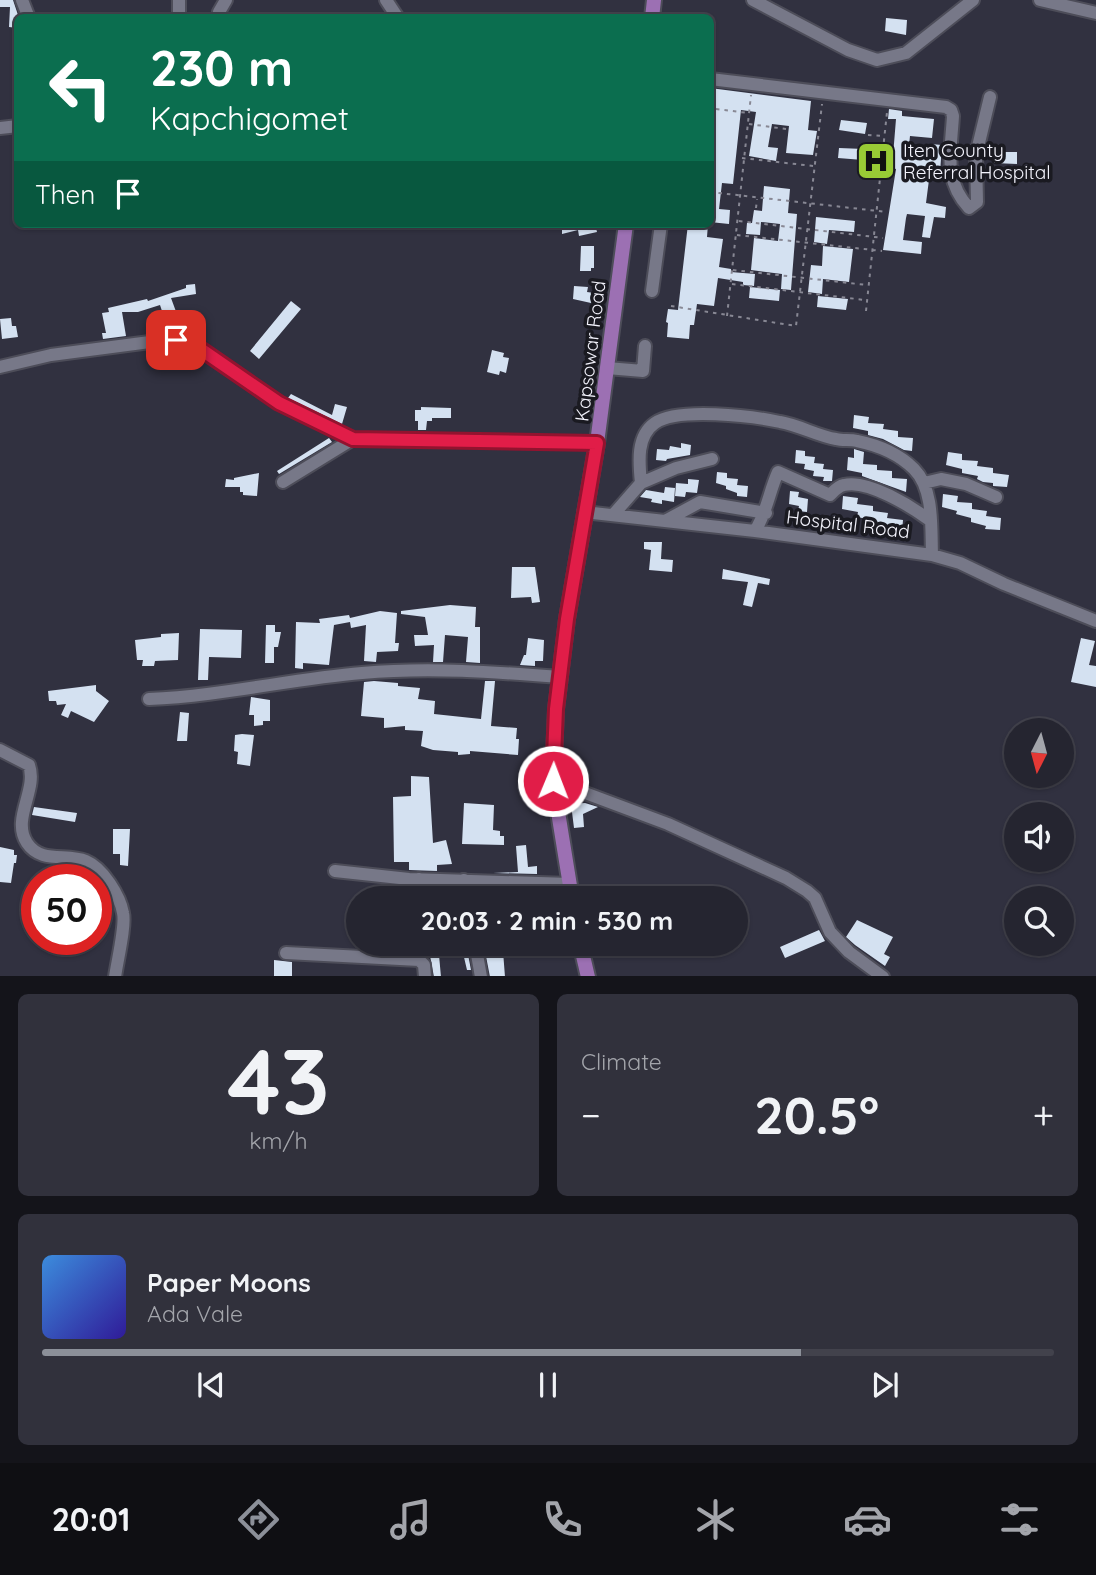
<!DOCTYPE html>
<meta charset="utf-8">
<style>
body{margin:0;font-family:Quicksand,sans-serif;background:#31313c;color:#f1f3f6;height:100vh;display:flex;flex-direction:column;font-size:26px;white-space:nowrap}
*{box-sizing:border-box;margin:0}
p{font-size:23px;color:#a3a5ab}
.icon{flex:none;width:38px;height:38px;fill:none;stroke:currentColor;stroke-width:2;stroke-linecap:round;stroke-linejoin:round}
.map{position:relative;height:976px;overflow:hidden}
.side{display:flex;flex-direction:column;gap:18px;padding:18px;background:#14141a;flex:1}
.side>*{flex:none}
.banner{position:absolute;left:14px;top:14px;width:700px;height:214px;border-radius:10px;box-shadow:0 2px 5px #0004,0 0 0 2px #42424c;background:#0b6e4f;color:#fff;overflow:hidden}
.needle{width:46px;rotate:186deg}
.fabs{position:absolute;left:1004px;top:718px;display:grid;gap:14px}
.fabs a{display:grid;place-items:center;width:70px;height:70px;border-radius:50%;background:#252530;box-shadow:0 2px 5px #0004,0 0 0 2px #42424c;font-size:35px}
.speed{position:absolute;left:21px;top:864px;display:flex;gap:14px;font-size:35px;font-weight:700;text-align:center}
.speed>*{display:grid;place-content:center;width:91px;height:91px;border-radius:50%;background:#252530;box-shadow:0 2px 5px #0004,0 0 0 2px #42424c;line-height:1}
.speed .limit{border:10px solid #d22;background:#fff;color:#111}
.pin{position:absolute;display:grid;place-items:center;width:60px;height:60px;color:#fff;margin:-30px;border-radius:14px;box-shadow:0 4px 10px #0006}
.me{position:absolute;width:77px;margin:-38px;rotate:1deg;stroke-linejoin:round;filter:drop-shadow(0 0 5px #0008)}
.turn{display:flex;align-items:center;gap:24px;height:147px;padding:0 21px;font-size:32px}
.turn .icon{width:91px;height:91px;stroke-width:2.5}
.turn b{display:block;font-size:49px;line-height:60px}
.then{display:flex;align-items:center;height:66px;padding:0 21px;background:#0003;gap:14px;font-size:26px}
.big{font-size:52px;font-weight:700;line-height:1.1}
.side .card{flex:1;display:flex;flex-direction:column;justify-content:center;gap:10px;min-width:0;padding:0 24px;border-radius:10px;background:#31313c}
.side .dial{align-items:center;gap:0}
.dial b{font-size:91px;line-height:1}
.song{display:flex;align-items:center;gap:21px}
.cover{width:84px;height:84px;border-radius:10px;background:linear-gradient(135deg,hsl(210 70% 55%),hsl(250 70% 35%))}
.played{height:7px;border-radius:4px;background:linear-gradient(90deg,#8c9099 75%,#42424c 75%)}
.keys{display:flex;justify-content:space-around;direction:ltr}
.heat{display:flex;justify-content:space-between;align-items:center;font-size:38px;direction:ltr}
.side .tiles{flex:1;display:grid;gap:18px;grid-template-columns:1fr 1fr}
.card:last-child{grid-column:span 2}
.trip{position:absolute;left:346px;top:886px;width:402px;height:70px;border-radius:35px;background:#252530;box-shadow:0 2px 5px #0004,0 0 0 2px #42424c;font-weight:700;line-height:70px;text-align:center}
.tab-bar{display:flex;height:112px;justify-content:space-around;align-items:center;background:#0f0f13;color:#a3a5ab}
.tab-bar .icon{width:49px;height:49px}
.tab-bar .selected{color:#8c9099}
.tab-bar b{font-size:32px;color:#f1f3f6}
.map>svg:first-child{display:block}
</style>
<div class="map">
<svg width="1096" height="977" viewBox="0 0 1096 977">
<rect width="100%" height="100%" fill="#313140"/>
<path fill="#d4e1f1" d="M0 0H13L19 18H18V28L9 27 10 7H0Z
M886 18 907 20 906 35 885 31Z
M710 88 811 101 808 130 817 131 813 155 786 153 789 126 772 124 768 147 778 148 776 161 749 156 756 112 741 110 733 184 722 183 719 209 730 210 729 224 710 222Z
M889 109 902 111V116L934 119 932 138 910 136 908 155 929 157 930 144 942 145 940 173 930 172 926 203 946 207 945 218 934 217 930 238 922 237 925 216 907 214 906 218 903 240 922 242 921 254 883 250 896 169 892 168 896 119H888Z
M841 120 867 123 865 134 839 130Z
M839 148 864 149 863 160 838 158Z
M995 152H1017V164L994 163Z
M764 186 790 189 788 213 797 214 791 290 781 289 782 274 751 270 754 238 778 241 780 224 761 222 760 235 746 234 747 223H752L754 210 762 211Z
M816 217 855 221 854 232 829 230 827 244 814 242Z
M562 224H595L597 232 579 236 578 230 562 234Z
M688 224H708L707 237 723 239 719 267 731 269V272L755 274 754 286 743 285V282L718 278 714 306 697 304 694 325H690L689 339 667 337 668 323 666 322 668 309 678 310Z
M581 246H594V268H591V271H580Z
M823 246 853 249 849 282 823 279 822 294 808 292 811 265 822 266Z
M195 284 196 294 171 298 178 317 192 313 193 316 199 315 202 324 171 332 167 316 164 317 160 305 138 312H122L126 336 103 339 102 333H106L102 313 109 312 108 308 147 299 148 301 186 288V285Z
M574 286 588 287 587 292 594 293 591 303 573 299Z
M750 287 780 290 779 301 749 298Z
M818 296 848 299 846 310 817 307Z
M291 301 301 309 259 359 250 351Z
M11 318 12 326H16L18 337 2 339 0 319Z
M492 350 504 353 503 357 509 358 506 373 500 371 499 375 487 372Z
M291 394 332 415 335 404 347 407 342 424 288 398Z
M421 407 451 408V418H432V421H427L426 430H418V421H415V410H421Z
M854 415 869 417 868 423 884 424 883 429 898 431V437L913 438 912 451 904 450 883 439 868 435V431L853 428Z
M329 438 332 442 279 474 277 471Z
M681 443 691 445 690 455 667 459 666 461 656 460 657 449 669 450 670 446 681 448Z
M854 449 864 452 863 464 877 465V470L892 471V478L907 479 906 492 862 476V473L847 470 848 457 854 458Z
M796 450 805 451V456L815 457 814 463 824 464 823 469 833 470 832 481H823L824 477 813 476 814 471 804 469 805 464 795 463Z
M948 452 962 454V460L978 461 977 466 993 468V473L1009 475 1007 487 993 486V483L983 482 977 479 978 476 962 473V469L946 465Z
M717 472 727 473V478L738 479 737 485 748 486 747 497 737 496V493L726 489V486L716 483Z
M259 473 257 496 243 495V492H240V487H225L226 479 234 480V478Z
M688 479 699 480 697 493 686 492 685 497 675 496 676 483 688 484Z
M665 487 675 488 674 502 662 500V504L651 502 652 499 640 497 646 490 664 493Z
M790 491 799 492 798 497 808 499 807 512 798 511 799 506 789 504Z
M943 494 958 496 957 502 972 503V509L987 511 986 516 1001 518 1000 530 985 529 986 526 971 522V518L956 514 957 511 942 507Z
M843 496 858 498 857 504 873 506V511L888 513 887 518 903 520 902 532 887 531 888 527 877 526V524H872V520L857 517 858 512 842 509Z
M644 542H662L661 559 673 560 672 572 649 570 651 550 644 549Z
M512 567H535L540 602 532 603 531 597 511 598Z
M723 569 770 579 769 585 758 583 752 607 743 605 748 582 722 579Z
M450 605 476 607 475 627H480V663L466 662 468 637 445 635 443 662H433L434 645 415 646 414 635H428L425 617 401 614V611Z
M380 611 397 613 395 643H399L398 651 377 652 376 662 364 661 366 625 351 628 350 622 334 625 329 665 303 663V669L295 668 296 622 320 623 319 619 349 615 350 618Z
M266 625H275V632H281L278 647H274V663H265Z
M200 629 242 630 241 658 209 657 208 680H198Z
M179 633 178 660 155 661 154 666H142L143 660H137L135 640 161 637V634Z
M528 638 544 640 543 661H535V666L520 665 524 655H526Z
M1081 638 1095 641 1089 665 1096 666V687L1071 682Z
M374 681 398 683V686L420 688 418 699 435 701 434 714 481 719 485 681H495L491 726 517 728 516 739H519L518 755 470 751V754L458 755V752L433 750 421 746 423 731 405 730V726L384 728V718L361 716 364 682Z
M96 685V691L109 701 94 722 71 711 68 718 61 715 66 704 57 705 56 701H49L48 691Z
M251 697 270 700V721H263V725L254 726V715H249Z
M180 712 189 713 187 741H177Z
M242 734 254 735 250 766 237 764 238 752 234 751 235 735Z
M411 776 429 777 433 843 446 840 452 864 437 865V871L409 870V862H394L393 797 411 796Z
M464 803 494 805 493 830 500 831V836H504V845L462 844Z
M585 803 598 807 583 814 584 827 574 828 571 804Z
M34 807 77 813 75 822 32 815Z
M113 829H130L128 866 120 865V854H113Z
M526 845 528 867 537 866V874L493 873 518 872 516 846Z
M0 847 14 850V855H17L16 863H14L11 883 0 882Z
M857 920 893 937 884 954 890 957 885 966 855 945 846 937Z
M819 930 825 941 785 958 780 947Z
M455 943V946L466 944 471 970H467L463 953 439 955 441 977H434L428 945Z
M637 943H655L656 951 615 954 614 945Z
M485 951H503L505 977H490Z
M274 960 292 962V977H274Z"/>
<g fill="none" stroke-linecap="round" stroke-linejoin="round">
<g stroke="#4d4d59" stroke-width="16">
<path id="minor" d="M22 0 29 18
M386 0 398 18
M753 0 848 50 877 60 906 53 973 0
M1040 0 1096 13
M179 12V0
M219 12 226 0
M710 79 946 107 951 110 953 116C951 151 943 180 969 208L977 202 976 155 990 97
M0 128 18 126
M652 291 661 224
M0 367 51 355 165 340 183 341 199 348 279 403 353 439 597 443
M607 368 643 371 645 346
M283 482 353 439
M641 483C639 463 636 436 655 423 678 407 752 416 780 422 799 425 817 436 836 439 843 441 850 439 857 441 877 445 899 454 914 469 934 489 931 527 932 555
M924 483 941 479 966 484 996 497
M584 512 755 531 932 555 960 563 1004 584 1096 621
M613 515 641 483 676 468 712 459
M665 521 700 502 766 513
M755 531C767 512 769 492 778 472L830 495C834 491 838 486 844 485 868 479 912 507 931 521
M149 699C221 696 291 679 362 673 429 667 495 672 561 677
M0 750 29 765C38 790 11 819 27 843 41 864 66 853 86 861 103 868 120 896 123 913 126 925 117 962 115 977
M553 781 668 824 786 878 807 891 815 898 830 932 849 952 883 977
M335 871 409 879 570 884
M419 879V898
M464 880 467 898
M475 943 481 977
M286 953 419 960V943
M419 960 424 965 425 977"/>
</g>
<g stroke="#4d4d59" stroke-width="18">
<path id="major" d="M652 18 654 0
M572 898 553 781 556 709 567 619 597 443 626 224
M580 943 588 977"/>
</g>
<path stroke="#888894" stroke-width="2" stroke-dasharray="3.5 5" stroke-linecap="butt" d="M716 109 748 113
M749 124 786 129
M868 135 883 136
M866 150 892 153
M742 158 813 166
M882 176 891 177
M710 192 887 212
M756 208 757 199
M739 221 883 238
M737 235 882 251
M733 270 867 285
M732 284 865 300
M671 306 796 326 822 104
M866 311 887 112
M727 316 751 95"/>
<use href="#minor" stroke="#777888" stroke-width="12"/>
<use href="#major" stroke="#9c70b3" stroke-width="14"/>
</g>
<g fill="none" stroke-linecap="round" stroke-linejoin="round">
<g stroke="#92132f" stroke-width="18">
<path id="route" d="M176 340 199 348 279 403 353 439 597 443 567 619 556 709 553 781"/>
</g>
<use href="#route" stroke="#e11d48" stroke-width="12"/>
</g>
<defs>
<g id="hospital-square" transform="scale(2.0125)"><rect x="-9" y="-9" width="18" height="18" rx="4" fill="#99cb35" stroke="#1a1a21"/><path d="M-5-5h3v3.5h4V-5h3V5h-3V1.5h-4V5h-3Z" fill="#111"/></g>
</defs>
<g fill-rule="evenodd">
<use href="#hospital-square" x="876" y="161"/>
</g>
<g text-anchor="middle" stroke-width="7" stroke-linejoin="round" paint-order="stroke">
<g font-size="19" fill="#f3f3fc" stroke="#1a1a21" text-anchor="start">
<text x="903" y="157">Iten County<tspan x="903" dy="22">Referral Hospital</tspan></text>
</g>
<g font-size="19" fill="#f3f3fc" stroke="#1a1a21">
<text transform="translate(590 351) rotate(-83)" y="7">Kapsowar Road</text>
<text transform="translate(848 524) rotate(7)" y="7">Hospital Road</text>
</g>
</g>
</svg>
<div class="fabs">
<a><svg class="needle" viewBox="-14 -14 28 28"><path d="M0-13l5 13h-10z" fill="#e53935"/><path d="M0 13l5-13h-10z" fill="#a3a5ab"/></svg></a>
<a><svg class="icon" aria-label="sound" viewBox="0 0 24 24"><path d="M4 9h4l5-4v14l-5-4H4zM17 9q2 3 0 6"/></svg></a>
<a><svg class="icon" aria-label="search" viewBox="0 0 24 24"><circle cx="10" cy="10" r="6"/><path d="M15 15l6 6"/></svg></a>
</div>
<div class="speed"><div class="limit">50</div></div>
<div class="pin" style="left:176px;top:340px;background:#d93025"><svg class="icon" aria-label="arrive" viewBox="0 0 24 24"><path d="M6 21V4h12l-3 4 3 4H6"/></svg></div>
<svg class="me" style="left:553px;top:781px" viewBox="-20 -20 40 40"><circle r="17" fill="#e11d48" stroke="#fff" stroke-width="3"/><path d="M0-11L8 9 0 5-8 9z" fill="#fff"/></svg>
<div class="trip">20:03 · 2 min · 530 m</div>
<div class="banner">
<div class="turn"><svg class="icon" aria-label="left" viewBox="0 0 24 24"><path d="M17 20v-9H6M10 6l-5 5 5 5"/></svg><div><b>230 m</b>Kapchigomet</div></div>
<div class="then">Then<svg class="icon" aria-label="arrive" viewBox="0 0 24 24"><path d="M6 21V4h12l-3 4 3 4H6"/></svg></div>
</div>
</div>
<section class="side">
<div class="tiles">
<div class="card dial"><b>43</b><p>km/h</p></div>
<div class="card"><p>Climate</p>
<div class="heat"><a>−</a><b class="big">20.5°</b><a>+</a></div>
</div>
<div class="card">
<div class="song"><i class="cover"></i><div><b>Paper Moons</b><p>Ada Vale</p></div></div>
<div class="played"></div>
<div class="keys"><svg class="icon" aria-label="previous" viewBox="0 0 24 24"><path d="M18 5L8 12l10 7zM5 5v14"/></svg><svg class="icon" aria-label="pause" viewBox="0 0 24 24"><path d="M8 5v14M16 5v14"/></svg><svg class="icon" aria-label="next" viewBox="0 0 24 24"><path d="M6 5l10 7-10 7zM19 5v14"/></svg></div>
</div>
</div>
</section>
<nav class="tab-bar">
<b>20:01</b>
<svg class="icon selected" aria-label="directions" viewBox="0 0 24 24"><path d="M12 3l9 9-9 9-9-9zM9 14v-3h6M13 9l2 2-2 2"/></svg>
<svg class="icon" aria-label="music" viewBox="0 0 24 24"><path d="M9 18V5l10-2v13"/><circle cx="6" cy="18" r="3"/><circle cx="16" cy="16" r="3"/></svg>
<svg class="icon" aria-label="phone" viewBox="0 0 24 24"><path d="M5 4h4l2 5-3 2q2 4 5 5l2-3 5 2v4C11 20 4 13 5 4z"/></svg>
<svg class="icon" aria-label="climate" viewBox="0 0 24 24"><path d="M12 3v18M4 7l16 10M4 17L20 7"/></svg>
<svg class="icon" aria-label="car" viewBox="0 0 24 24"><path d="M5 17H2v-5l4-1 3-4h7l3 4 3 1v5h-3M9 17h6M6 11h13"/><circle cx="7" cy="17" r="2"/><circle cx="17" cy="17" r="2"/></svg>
<svg class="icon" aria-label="filters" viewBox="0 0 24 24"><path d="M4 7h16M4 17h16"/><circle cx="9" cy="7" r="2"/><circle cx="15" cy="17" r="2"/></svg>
</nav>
